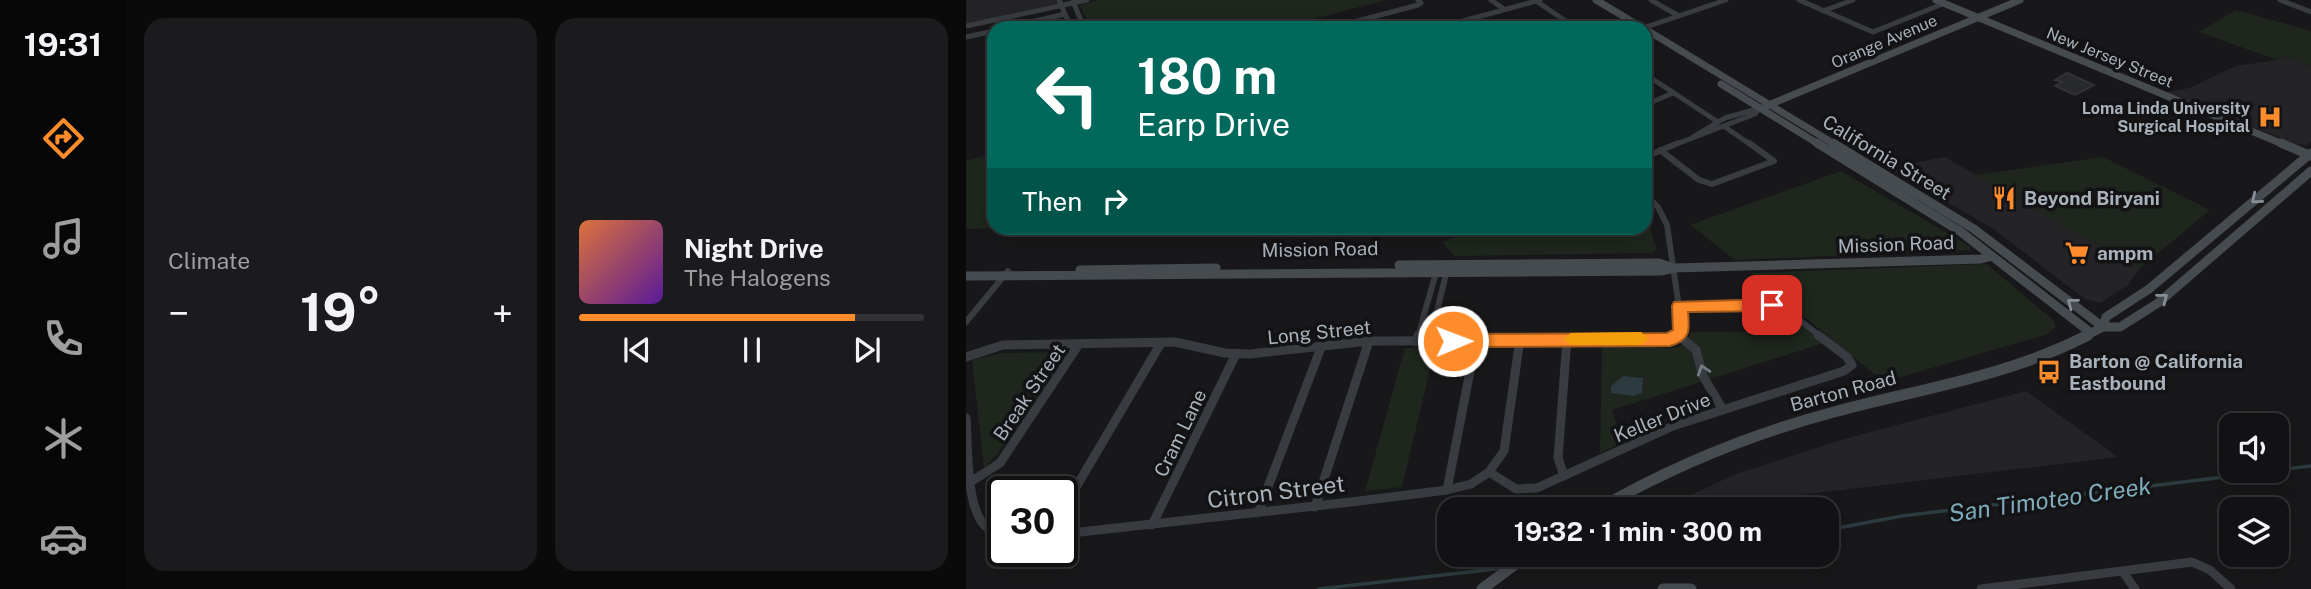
<!DOCTYPE html>
<meta charset="utf-8">
<style>
body{margin:0;font-family:"Public Sans",sans-serif;background:#1b1b1d;color:#f1f3f6;height:100vh;display:flex;flex-direction:column;font-size:26px;white-space:nowrap}
*{box-sizing:border-box;margin:0}
p{font-size:23px;color:#9c9ea0}
.icon{flex:none;width:38px;height:38px;fill:none;stroke:currentColor;stroke-width:2;stroke-linecap:round;stroke-linejoin:round}
.map{position:relative;flex:1;overflow:hidden}
.panel{display:flex;flex-direction:column;gap:18px;padding:18px;background:#0a0a0b;width:840px}
.panel>*{flex:none}
.hud{position:absolute;left:21px;top:21px;width:665px;height:214px;border-radius:21px;box-shadow:0 4px 18px #0003,0 0 0 2px #313234;background:#00695c;color:#fff;overflow:hidden}
.buttons{position:absolute;left:1253px;top:413px;display:grid;gap:14px}
.buttons a{display:grid;place-items:center;width:70px;height:70px;border-radius:14px;background:#121214;box-shadow:0 4px 18px #0003,0 0 0 2px #313234;font-size:35px}
.speed{position:absolute;left:21px;top:476px;display:flex;gap:14px;font-size:35px;font-weight:700;text-align:center}
.speed>*{display:grid;place-content:center;width:91px;height:91px;border-radius:50%;background:#121214;box-shadow:0 4px 18px #0003,0 0 0 2px #313234;line-height:1}
.speed .limit{border:4px solid #111;border-radius:10px;background:#fff;color:#111}
.pin{position:absolute;display:grid;place-items:center;width:60px;height:60px;color:#fff;margin:-30px;border-radius:14px;box-shadow:0 4px 10px #0006}
.me{position:absolute;width:77px;margin:-38px;rotate:89deg;stroke-linejoin:round;filter:drop-shadow(0 0 5px #0008)}
.turn{display:flex;align-items:center;gap:24px;height:147px;padding:0 35px;font-size:32px}
.turn .icon{width:91px;height:91px;stroke-width:2.5}
.turn b{display:block;font-size:49px;line-height:60px}
.then{display:flex;align-items:center;height:66px;padding:0 35px;background:#0003;gap:14px;font-size:26px}
.big{font-size:52px;font-weight:700;line-height:1.1}
.panel .tile{flex:1;display:flex;flex-direction:column;justify-content:center;gap:10px;min-width:0;padding:0 24px;border-radius:21px;background:#1b1b1d}
.song{display:flex;align-items:center;gap:21px}
.cover{width:84px;height:84px;border-radius:10px;background:linear-gradient(135deg,hsl(20 70% 55%),hsl(270 70% 35%))}
.played{height:7px;border-radius:4px;background:linear-gradient(90deg,#ff8c2b 80%,#313234 80%)}
.keys{display:flex;justify-content:space-around;direction:ltr}
.heat{display:flex;justify-content:space-between;align-items:center;font-size:38px;direction:ltr}
.panel .tiles{flex:1;display:grid;gap:18px;grid-template-columns:repeat(2,1fr)}
.trip{position:absolute;left:471px;top:497px;width:402px;height:70px;border-radius:21px;background:#121214;box-shadow:0 4px 18px #0003,0 0 0 2px #313234;font-weight:700;line-height:70px;text-align:center}
main{display:flex;flex:1;min-height:0}
.menu{display:flex;flex-direction:column;width:126px;justify-content:space-around;align-items:center;background:#070708;color:#9c9ea0}
.menu .icon{width:49px;height:49px}
.menu .current{color:#ff8c2b}
.menu b{font-size:32px;color:#f1f3f6}
.map>svg:first-child{display:block}
</style>
<main>
<nav class="menu">
<b>19:31</b>
<svg class="icon current" aria-label="directions" viewBox="0 0 24 24"><path d="M12 3l9 9-9 9-9-9zM9 14v-3h6M13 9l2 2-2 2"/></svg>
<svg class="icon" aria-label="music" viewBox="0 0 24 24"><path d="M9 18V5l10-2v13"/><circle cx="6" cy="18" r="3"/><circle cx="16" cy="16" r="3"/></svg>
<svg class="icon" aria-label="phone" viewBox="0 0 24 24"><path d="M5 4h4l2 5-3 2q2 4 5 5l2-3 5 2v4C11 20 4 13 5 4z"/></svg>
<svg class="icon" aria-label="climate" viewBox="0 0 24 24"><path d="M12 3v18M4 7l16 10M4 17L20 7"/></svg>
<svg class="icon" aria-label="car" viewBox="0 0 24 24"><path d="M5 17H2v-5l4-1 3-4h7l3 4 3 1v5h-3M9 17h6M6 11h13"/><circle cx="7" cy="17" r="2"/><circle cx="17" cy="17" r="2"/></svg>
</nav>
<section class="panel">
<div class="tiles">
<div class="tile"><p>Climate</p>
<div class="heat"><a>−</a><b class="big">19°</b><a>+</a></div>
</div>
<div class="tile">
<div class="song"><i class="cover"></i><div><b>Night Drive</b><p>The Halogens</p></div></div>
<div class="played"></div>
<div class="keys"><svg class="icon" aria-label="previous" viewBox="0 0 24 24"><path d="M18 5L8 12l10 7zM5 5v14"/></svg><svg class="icon" aria-label="pause" viewBox="0 0 24 24"><path d="M8 5v14M16 5v14"/></svg><svg class="icon" aria-label="next" viewBox="0 0 24 24"><path d="M6 5l10 7-10 7zM19 5v14"/></svg></div>
</div>
</div>
</section>
<div class="map">
<svg width="1345" height="589" viewBox="0 0 1345 589">
<rect width="100%" height="100%" fill="#18181a"/>
<path fill="#242427" d="M0 0H96L97 2 0 24Z
M1317 56 1345 66V142L1341 145 1329 144 1201 92 1223 88 1270 66 1311 60Z
M979 157 1173 269 1162 285 1134 303 1119 299 1026 228 922 168Z
M1060 391 1152 457 725 508 722 496 770 474 878 439Z"/>
<path fill="#1e261d" d="M134 0H420L313 28H124L114 5Z
M1270 10 1345 31V66L1317 56 1311 60 1233 32Z
M28 153V228H37L0 229V161Z
M1137 157 1244 210 1173 269 1009 175Z
M875 171 1003 246 1005 250 769 260 724 225Z
M679 217C687 228 685 238 691 249L686 253 488 256 476 242 514 228H679Z
M1021 264 1087 320 1090 326 1082 334 918 382 785 273Z
M808 309 821 313 858 343 646 410 656 442 634 453 636 346C649 346 663 345 676 345 694 346 717 357 725 332H812Z
M439 348H469L436 487 399 491Z
M98 352C95 367 31 461 18 467L6 360 36 353Z"/>
<path fill="#2c3b40" d="M657 376 677 378 676 393 668 396 645 393V386Z"/>
<g fill="none" stroke-linecap="round" stroke-linejoin="round">
<path stroke="#2c3b40" stroke-width="3.5" d="M1311 470 1345 466
M861 530 936 516 1308 471
M555 566 650 555
M353 589 538 568"/>
</g>
<path fill="#28292b" stroke="#323337" stroke-width="2" d="M1101 73 1128 85 1109 95 1089 86 1096 82 1089 80Z"/>
<g fill="none" stroke-linecap="round" stroke-linejoin="round">
<path stroke="#383b40" stroke-width="5" d="M93 0 105 28
M525 0 538 9
M685 0 713 16
M833 0 907 32 979 3
M1314 0 1345 12
M107 1 118 28
M570 1 610 28
M857 11 887 0
M0 26 121 0
M39 28 99 14
M365 28 452 5 455 3 452 0
M471 28 574 0
M677 28 760 0
M0 37 28 31
M679 74 752 122
M679 105 707 93
M759 127 785 145
M727 137 759 118 794 108
M708 145 789 114 794 108"/>
<path stroke="#383b40" stroke-width="6" d="M694 150 733 180 746 184 808 161 783 143
M679 157 712 143
M679 194 692 207 701 225 716 328 713 336
M714 306 806 305 818 308 854 336
M0 322 42 271
M452 336 471 269
M465 336 481 270"/>
<path stroke="#383b40" stroke-width="9" d="M713 336 730 350 737 376 757 410
M464 341 466 335
M450 342 452 335
M0 357 37 345 209 342 259 353 284 354 403 341 704 340 713 336
M0 418C2 446 0 497 15 521 20 529 29 533 37 537
M523 472 550 489 571 488 707 426 878 371 886 365 881 357 852 335
M598 476 592 458 601 339
M6 481 34 463 113 344
M481 490 510 340
M349 507 403 341
M96 511 195 343
M292 513 356 345
M186 525 270 354
M96 534 385 502 481 490 505 484 523 472 538 451 554 339
M1157 572 1169 589
M1015 589 1226 562 1244 570 1265 589"/>
<path stroke="#464b50" stroke-width="7" d="M630 0 677 28
M970 0 1319 145
M679 29 870 145
M755 84 854 145
M798 107 1054 0"/>
<path stroke="#464b50" stroke-width="9" d="M851 143 995 232 1125 333
M867 143 1008 229 1137 327
M1315 143 1345 156
M433 265 693 263 707 268
M114 270 250 268
M0 276 695 271 708 268 1015 259 1026 256
M1137 327 1140 317 1183 289 1345 153
M1119 336 1137 327H1154L1192 303 1345 171"/>
<path stroke="#464b50" stroke-width="11" d="M632 509C707 466 785 434 868 412 953 389 1043 376 1122 335
M516 589 562 555
M697 589H725"/>
</g>
<defs><path id="oneway-chevron" d="M-2-3.5L2.5 0L-2 3.5" fill="none" stroke-width="1.6" stroke-linecap="round" stroke-linejoin="round" transform="scale(1.75)"/></defs>
<g stroke="#868e96">
<use href="#oneway-chevron" transform="translate(1290 199) rotate(140)"/>
<use href="#oneway-chevron" transform="translate(1197 298) rotate(-38)"/>
<use href="#oneway-chevron" transform="translate(1106 303) rotate(-142)"/>
</g>
<use stroke="#767c84" href="#oneway-chevron" transform="translate(737 370) rotate(-108)"/>
<path fill="#ff8c2b" stroke="#a65b1c" stroke-width="2" d="M806 299 814 305 806 311 722 312C724 331 724 340 704 346L487 347 481 345 479 341 481 336 487 334 701 333 707 330 706 306 708 302Z"/>
<path fill="#f59e0b" d="M675 332 683 339 675 345H605L597 339 605 333Z"/>
<defs>
<g id="hospital-bare" transform="scale(1.89)"><path d="M-5-5h3v3.5h4V-5h3V5h-3V1.5h-4V5h-3Z" fill="#ff8c2b" stroke="#131315" stroke-width="2.5" paint-order="stroke"/></g>
<g id="restaurant-bare" transform="scale(1.89)"><path d="M-5-6h1v4h1v-4h1v4h1v-4h1v5L-1.5 .5V6h-2V.5L-5-1ZM5-6V6H3V1.5H1.5Q1.5-4 5-6Z" fill="#ff8c2b" stroke="#131315" stroke-width="2.5" paint-order="stroke"/></g>
<g id="supermarket-bare" transform="scale(1.89)"><path d="M-6-5.5h2.5l.6 2H6L4.5 2H-2.5L-4.4-4H-6ZM-1.5 3.2a1.3 1.3 0 1 0 .1 0ZM3 3.2a1.3 1.3 0 1 0 .1 0Z" fill="#ff8c2b" stroke="#131315" stroke-width="2.5" paint-order="stroke"/></g>
<g id="bus-bare" transform="scale(1.89)"><path d="M-5-6H5V4H4V6H2V4H-2V6H-4V4H-5ZM-3.5-4V0h7V-4ZM-3.5 1.2v1.5H-2V1.2ZM2 1.2v1.5H3.5V1.2Z" fill="#ff8c2b" stroke="#131315" stroke-width="2.5" paint-order="stroke"/></g>
</defs>
<g fill-rule="evenodd">
<use href="#hospital-bare" x="1304" y="117"/>
<use href="#restaurant-bare" x="1038" y="198"/>
<use href="#supermarket-bare" x="1111" y="253"/>
<use href="#bus-bare" x="1083" y="372"/>
</g>
<g text-anchor="middle" stroke-width="7" stroke-linejoin="round" paint-order="stroke">
<g font-size="16" fill="#a9b2bb" stroke="#131315">
<text transform="translate(918 41) rotate(-23)" y="6">Orange Avenue</text>
<text transform="translate(1144 57) rotate(22)" y="6">New Jersey Street</text>
</g>
<g font-size="16" font-weight="bold" fill="#a9b2bb" stroke="#131315" text-anchor="end">
<text x="1284" y="114">Loma Linda University<tspan x="1284" dy="18">Surgical Hospital</tspan></text>
</g>
<g font-size="19" fill="#a9b2bb" stroke="#131315">
<text transform="translate(921 157) rotate(31)" y="7">California Street</text>
<text transform="translate(930 244) rotate(-2)" y="7">Mission Road</text>
<text transform="translate(354 249) rotate(-1)" y="7">Mission Road</text>
<text transform="translate(353 332) rotate(-6)" y="7">Long Street</text>
<text transform="translate(877 391) rotate(-15)" y="7">Barton Road</text>
<text transform="translate(63 392) rotate(-56)" y="7">Break Street</text>
<text transform="translate(696 417) rotate(-22)" y="7">Keller Drive</text>
<text transform="translate(214 433) rotate(-64)" y="7">Cram Lane</text>
</g>
<g font-size="19" font-weight="bold" fill="#a9b2bb" stroke="#131315" text-anchor="start">
<text x="1058" y="205">Beyond Biryani</text>
<text x="1131" y="260">ampm</text>
<text x="1103" y="368">Barton @ California<tspan x="1103" dy="22">Eastbound</tspan></text>
</g>
<g font-size="23" fill="#a9b2bb" stroke="#131315">
<text transform="translate(310 492) rotate(-7)" y="8">Citron Street</text>
</g>
<g font-size="24" font-style="italic" fill="#7da9b9" stroke="#131315">
<text transform="translate(1084 500) rotate(-8)" y="8">San Timoteo Creek</text>
</g>
</g>
</svg>
<div class="buttons">
<a><svg class="icon" aria-label="sound" viewBox="0 0 24 24"><path d="M4 9h4l5-4v14l-5-4H4zM17 9q2 3 0 6"/></svg></a>
<a><svg class="icon" aria-label="layers" viewBox="0 0 24 24"><path d="M12 4l9 5-9 5-9-5zM3 14l9 5 9-5"/></svg></a>
</div>
<div class="speed"><div class="limit">30</div></div>
<div class="pin" style="left:806px;top:305px;background:#d93025"><svg class="icon" aria-label="arrive" viewBox="0 0 24 24"><path d="M6 21V4h12l-3 4 3 4H6"/></svg></div>
<svg class="me" style="left:487px;top:341px" viewBox="-20 -20 40 40"><circle r="17" fill="#ff8c2b" stroke="#fff" stroke-width="3"/><path d="M0-11L8 9 0 5-8 9z" fill="#fff"/></svg>
<div class="trip">19:32 · 1 min · 300 m</div>
<div class="hud">
<div class="turn"><svg class="icon" aria-label="left" viewBox="0 0 24 24"><path d="M17 20v-9H6M10 6l-5 5 5 5"/></svg><div><b>180 m</b>Earp Drive</div></div>
<div class="then">Then<svg class="icon" aria-label="right" viewBox="0 0 24 24"><path d="M7 20v-9h11M14 6l5 5-5 5"/></svg></div>
</div>
</div>
</main>
